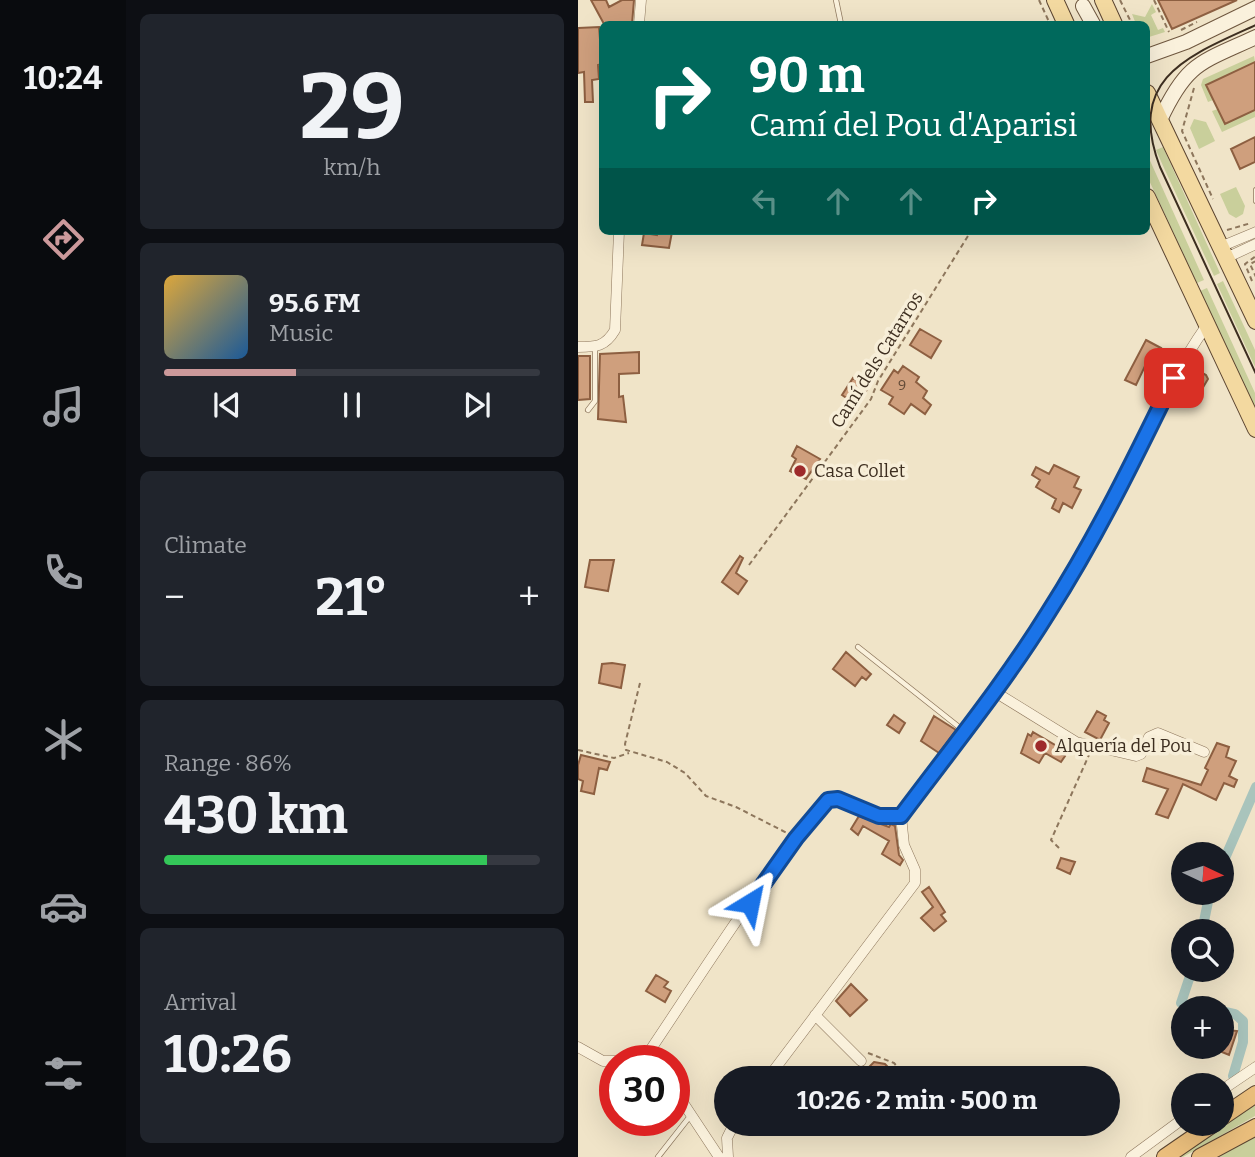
<!DOCTYPE html>
<meta charset="utf-8">
<style>
body{margin:0;font-family:Bitter,serif;background:#20242c;color:#f1f3f6;height:100vh;display:flex;flex-direction:column;font-size:26px;white-space:nowrap}
*{box-sizing:border-box;margin:0}
p{font-size:23px;color:#9ea1a6}
.icon{flex:none;width:38px;height:38px;fill:none;stroke:currentColor;stroke-width:2;stroke-linecap:round;stroke-linejoin:round}
.map{position:relative;flex:1;overflow:hidden}
.panel{display:flex;flex-direction:column;gap:14px;padding:14px;background:#0d0f14;width:452px}
.panel>*{flex:none}
.top-card{position:absolute;left:21px;top:21px;width:551px;height:214px;border-radius:10px;box-shadow:0 7px 28px #0002;background:#00695c;color:#fff;overflow:hidden}
.needle{width:46px;rotate:94deg}
.fabs{position:absolute;left:593px;top:842px;display:grid;gap:14px}
.fabs a{display:grid;place-items:center;width:63px;height:63px;border-radius:50%;background:#171b24;box-shadow:0 7px 28px #0002;font-size:35px}
.speed{position:absolute;left:21px;top:1045px;display:flex;gap:14px;font-size:35px;font-weight:700;text-align:center}
.speed>*{display:grid;place-content:center;width:91px;height:91px;border-radius:50%;background:#171b24;box-shadow:0 7px 28px #0002;line-height:1}
.speed .limit{border:10px solid #d22;background:#fff;color:#111}
.pin{position:absolute;display:grid;place-items:center;width:60px;height:60px;color:#fff;margin:-30px;border-radius:14px;box-shadow:0 4px 10px #0006}
.me{position:absolute;width:77px;margin:-38px;rotate:35deg;stroke-linejoin:round;filter:drop-shadow(0 0 5px #0008)}
.turn{display:flex;align-items:center;gap:24px;height:147px;padding:0 35px;font-size:32px}
.turn .icon{width:91px;height:91px;stroke-width:2.5}
.turn b{display:block;font-size:49px;line-height:60px}
.lanes{display:flex;align-items:center;height:66px;padding:0 35px;background:#0003;justify-content:center;gap:35px;direction:ltr}
.lanes .off{opacity:.35}
.big{font-size:52px;font-weight:700;line-height:1.1}
.panel .card{flex:1;display:flex;flex-direction:column;justify-content:center;gap:10px;min-width:0;padding:0 24px;border-radius:10px;background:#20242c}
.panel .dial{align-items:center;gap:0}
.dial b{font-size:91px;line-height:1}
.song{display:flex;align-items:center;gap:21px}
.cover{width:84px;height:84px;border-radius:10px;background:linear-gradient(135deg,hsl(40 70% 55%),hsl(210 70% 35%))}
.played{height:7px;border-radius:4px;background:linear-gradient(90deg,#cc999b 35%,#363941 35%)}
.keys{display:flex;justify-content:space-around;direction:ltr}
.heat{display:flex;justify-content:space-between;align-items:center;font-size:38px;direction:ltr}
.charge{height:10px;border-radius:5px;background:linear-gradient(90deg,#34c759 86%,#363941 0)}
.trip{position:absolute;left:136px;top:1066px;width:406px;height:70px;border-radius:35px;background:#171b24;box-shadow:0 7px 28px #0002;font-weight:700;line-height:70px;text-align:center}
main{display:flex;flex:1;min-height:0}
.tabs{display:flex;flex-direction:column;width:126px;justify-content:space-around;align-items:center;background:#090b0e;color:#9ea1a6}
.tabs .icon{width:49px;height:49px}
.tabs .on{color:#cc999b}
.tabs b{font-size:32px;color:#f1f3f6}
.map>svg:first-child{display:block}
</style>
<main>
<nav class="tabs">
<b>10:24</b>
<svg class="icon on" aria-label="directions" viewBox="0 0 24 24"><path d="M12 3l9 9-9 9-9-9zM9 14v-3h6M13 9l2 2-2 2"/></svg>
<svg class="icon" aria-label="music" viewBox="0 0 24 24"><path d="M9 18V5l10-2v13"/><circle cx="6" cy="18" r="3"/><circle cx="16" cy="16" r="3"/></svg>
<svg class="icon" aria-label="phone" viewBox="0 0 24 24"><path d="M5 4h4l2 5-3 2q2 4 5 5l2-3 5 2v4C11 20 4 13 5 4z"/></svg>
<svg class="icon" aria-label="climate" viewBox="0 0 24 24"><path d="M12 3v18M4 7l16 10M4 17L20 7"/></svg>
<svg class="icon" aria-label="car" viewBox="0 0 24 24"><path d="M5 17H2v-5l4-1 3-4h7l3 4 3 1v5h-3M9 17h6M6 11h13"/><circle cx="7" cy="17" r="2"/><circle cx="17" cy="17" r="2"/></svg>
<svg class="icon" aria-label="filters" viewBox="0 0 24 24"><path d="M4 7h16M4 17h16"/><circle cx="9" cy="7" r="2"/><circle cx="15" cy="17" r="2"/></svg>
</nav>
<section class="panel">
<div class="card dial"><b>29</b><p>km/h</p></div>
<div class="card">
<div class="song"><i class="cover"></i><div><b>95.6 FM</b><p>Music</p></div></div>
<div class="played"></div>
<div class="keys"><svg class="icon" aria-label="previous" viewBox="0 0 24 24"><path d="M18 5L8 12l10 7zM5 5v14"/></svg><svg class="icon" aria-label="pause" viewBox="0 0 24 24"><path d="M8 5v14M16 5v14"/></svg><svg class="icon" aria-label="next" viewBox="0 0 24 24"><path d="M6 5l10 7-10 7zM19 5v14"/></svg></div>
</div>
<div class="card"><p>Climate</p>
<div class="heat"><a>−</a><b class="big">21°</b><a>+</a></div>
</div>
<div class="card"><p>Range · 86%</p><b class="big">430 km</b><div class="charge"></div></div>
<div class="card"><p>Arrival</p><b class="big">10:26</b></div>
</section>
<div class="map">
<svg width="678" height="1157" viewBox="0 0 678 1157">
<rect width="100%" height="100%" fill="#f0e4c8"/>
<path fill="#c9cf9b" d="M574 4 578 12 573 15 580 30 585 28 587 32 571 37 569 24H558L554 14 567 17Z
M676 56 677 62 629 84 635 100 630 102 623 85 625 79Z
M640 109 647 124 677 110V117L644 132 634 111Z
M616 119 628 122 637 141 621 149 612 128Z
M585 147 642 273 636 276 586 168 578 150Z
M569 154 626 280 619 283 569 176Z
M658 187 667 206 665 214 658 218 651 214 642 194Z
M645 281 677 350V367L639 284Z
M629 288 677 393V412L622 291Z
M677 1102V1116L605 1157H599Z
M677 1133V1157H634Z"/>
<g fill="none" stroke-linecap="round" stroke-linejoin="round">
<path stroke="#a9c4bc" stroke-width="10" d="M644 865 678 787
M624 931 632 892
M614 970 603 1003 621 1008
M644 1011 657 1014 665 1021V1042L655 1076"/>
</g>
<path fill="#cf9f7d" stroke="#8d5f41" stroke-width="2" d="M13 0H28L31 7 44 0H56L54 24H26Z
M580 0H659L594 29Z
M21 27 24 64 20 65 21 79 14 80 15 102H7L6 72 0 73V28Z
M677 62V110L647 124 628 85Z
M677 137V162L662 169 653 149Z
M80 231 94 232 91 248 64 245 66 233 79 235Z
M342 329 363 341 353 358 332 345Z
M568 340 583 348 580 353 592 359 585 374 567 366 558 385 547 380Z
M61 352V373L41 374V397L45 396 48 422 20 419 22 354Z
M0 356H12V399L0 400Z
M325 366 341 377 338 382 349 391 345 398 353 405 347 414 333 404 326 414 311 404 315 397 303 390 316 370 320 373Z
M611 366 628 375 630 379 624 389 604 381Z
M275 378 290 388 279 405 264 395Z
M219 446 242 459 228 479 212 471 218 459 214 456Z
M476 465 501 477 496 487 503 490 494 508 485 503 481 512 474 508 478 499 458 487 462 480 454 475 458 467 471 474Z
M162 556 165 558 158 573 169 581 160 594 144 582Z
M12 560H36L30 591 7 587Z
M268 652 293 674 288 680 284 677 277 686 255 669Z
M34 663 47 665 43 688 21 683 24 664Z
M519 711 528 716 526 720 531 723 522 740 507 732Z
M316 715 327 723 321 733 309 725Z
M356 716 378 730 361 753 343 741Z
M455 732 482 748 480 752 487 756 483 762 467 753 461 763 443 753 450 734 453 736Z
M639 743 651 747 648 757 658 761 651 776 659 780 656 787 646 783 638 800 605 784 590 818 578 814 590 789 565 781 569 768 623 785 630 770 627 768Z
M3 755 32 762 29 770 21 768 16 794 3 791 5 781 0 779V765Z
M281 816 311 827 313 824 317 826 321 855 325 860 322 865 304 854 311 841 285 826 280 835 273 829Z
M483 858 497 862 492 874 479 868Z
M351 887 367 912 363 915 368 921 356 931 343 918 355 907 344 892Z
M78 975 90 982 86 987 93 991 87 1002 68 991Z
M273 984 289 1000 272 1016 258 1001Z
M650 1030 659 1031 651 1055 644 1052V1034L648 1035Z
M296 1062 307 1064 320 1078H301L291 1067Z"/>
<g fill="none" stroke-linecap="round" stroke-linejoin="round">
<g stroke="#8d765c" stroke-width="6">
<path id="service" d="M258 0 263 24
M678 190V201
M10 410 17 401V348
M280 647 386 731
M80 1157 113 1115"/>
</g>
<g stroke="#8d765c" stroke-width="11">
<path id="minor" d="M61 24 63 0
M642 247 678 232
M648 258 678 244
M0 347C18 347 27 347 37 330L41 231
M417 692 498 742 558 756 563 754 571 737 580 733 626 752
M323 816C393 722 465 630 522 527 558 460 585 387 629 325
M237 1015 283 1061
M0 1047 25 1061H37
M42 1060 70 1056
M74 1060 70 1056 73 1049C130 964 184 877 250 800L260 799 301 816H323
M190 1078 337 883V870L326 845 323 816
M96 1089 141 1157
M644 1090 678 1067
M150 1157 149 1138 156 1124
M553 1157 606 1118"/>
</g>
<g stroke="#6f573f" stroke-width="16">
<path id="secondary" d="M505 6 515 24
M569 56 608 42 678 8
M582 120C609 62 622 63 678 37"/>
</g>
<g stroke="#5b4430" stroke-width="18">
<path id="primary" d="M477 0 488 24
M525 0 536 24
M569 93 678 321
M569 197 678 429"/>
</g>
<g stroke="#5b4430" stroke-width="18">
<path id="trunk" d="M644 1117 678 1094
M587 1157 635 1124
M622 1157 678 1127"/>
</g>
<path stroke="#8d765c" stroke-width="2" stroke-dasharray="5 3.5" stroke-linecap="butt" d="M461 0 472 24
M542 0 554 24
M576 0 591 32
M603 30 619 22
M616 88 604 131 635 199
M649 230 673 223
M678 261 672 264 678 277
M674 281 667 264 678 256
M171 565 293 399 300 381 393 231
M62 683 47 744 48 750 89 762 107 773 128 796 158 807 211 834
M0 750 36 758 51 753
M481 848 473 840 511 755
M290 1053 316 1063 329 1078
M367 1124 369 1127"/>
<use href="#service" stroke="#faf1dc" stroke-width="4.5"/>
<use href="#minor" stroke="#faf1dc" stroke-width="10"/>
<use href="#secondary" stroke="#faf1dc" stroke-width="14"/>
<use href="#primary" stroke="#f3d9a0" stroke-width="16"/>
<use href="#trunk" stroke="#eabe7c" stroke-width="16"/>
<path stroke="#3d2e20" stroke-width="2" d="M678 25C610 56 548 78 582 167L678 374"/>
</g>
<g fill="none" stroke-linecap="round" stroke-linejoin="round">
<g stroke="#114b97" stroke-width="18">
<path id="route" d="M172 903 218 838 250 800 260 799 301 816H323C373 749 426 684 470 613 518 538 557 458 596 378"/>
</g>
<use href="#route" stroke="#1a73e8" stroke-width="12"/>
</g>
<g fill="#9e2a2b" stroke="#f7eed8" stroke-width="2.5">
<circle cx="222" cy="471" r="7"/>
<circle cx="463" cy="746" r="7"/>
</g>
<g text-anchor="middle" stroke-width="7" stroke-linejoin="round" paint-order="stroke">
<g font-size="14" fill="#624a37">
<text x="324" y="390">9</text>
</g>
<g font-size="18" fill="#3d2e20" stroke="#f7eed8">
<text transform="translate(299 360) rotate(-58)" y="6">Camí dels Catarros</text>
</g>
<g font-size="18" fill="#3d2e20" stroke="#f7eed8" text-anchor="start">
<text x="236" y="477">Casa Collet</text>
<text x="477" y="752">Alquería del Pou</text>
</g>
</g>
</svg>
<div class="fabs">
<a><svg class="needle" viewBox="-14 -14 28 28"><path d="M0-13l5 13h-10z" fill="#e53935"/><path d="M0 13l5-13h-10z" fill="#9ea1a6"/></svg></a>
<a><svg class="icon" aria-label="search" viewBox="0 0 24 24"><circle cx="10" cy="10" r="6"/><path d="M15 15l6 6"/></svg></a>
<a>+</a>
<a>−</a>
</div>
<div class="speed"><div class="limit">30</div></div>
<div class="pin" style="left:596px;top:378px;background:#d93025"><svg class="icon" aria-label="arrive" viewBox="0 0 24 24"><path d="M6 21V4h12l-3 4 3 4H6"/></svg></div>
<svg class="me" style="left:172px;top:903px" viewBox="-20 -20 40 40"><path d="M0-17L14 15 0 8-14 15z" fill="#1a73e8" stroke="#fff" stroke-width="4"/></svg>
<div class="trip">10:26 · 2 min · 500 m</div>
<div class="top-card">
<div class="turn"><svg class="icon" aria-label="right" viewBox="0 0 24 24"><path d="M7 20v-9h11M14 6l5 5-5 5"/></svg><div><b>90 m</b>Camí del Pou d'Aparisi</div></div>
<div class="lanes"><svg class="icon off" aria-label="left" viewBox="0 0 24 24"><path d="M17 20v-9H6M10 6l-5 5 5 5"/></svg><svg class="icon off" aria-label="ahead" viewBox="0 0 24 24"><path d="M12 20V5M6 11l6-6 6 6"/></svg><svg class="icon off" aria-label="ahead" viewBox="0 0 24 24"><path d="M12 20V5M6 11l6-6 6 6"/></svg><svg class="icon" aria-label="right" viewBox="0 0 24 24"><path d="M7 20v-9h11M14 6l5 5-5 5"/></svg></div>
</div>
</div>
</main>
